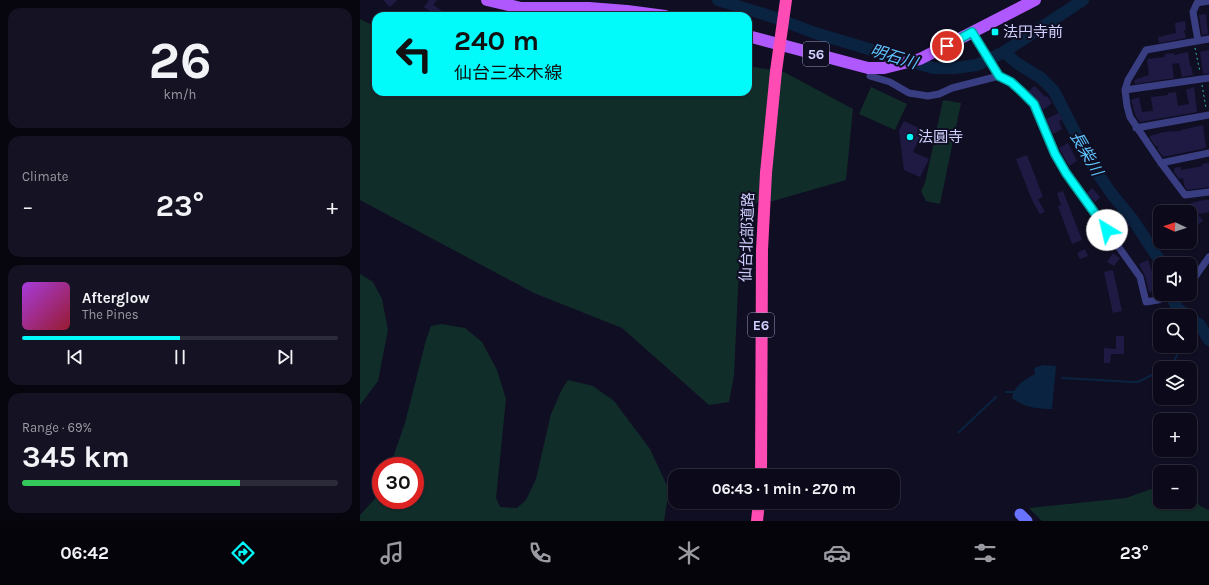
<!DOCTYPE html>
<meta charset="utf-8">
<style>
body{margin:0;font-family:Karla,"Noto Sans JP",sans-serif;background:#151323;color:#f1f3f6;height:100vh;display:flex;flex-direction:column;font-size:15px;white-space:nowrap}
*{box-sizing:border-box;margin:0}
p{font-size:13px;color:#9a9aa2}
.icon{flex:none;width:22px;height:22px;fill:none;stroke:currentColor;stroke-width:2;stroke-linecap:round;stroke-linejoin:round}
.map{position:relative;flex:1;overflow:hidden}
.details{display:flex;flex-direction:column;gap:8px;padding:8px;background:#07060e;width:360px}
.details>*{flex:none}
.guide{position:absolute;left:12px;top:12px;width:380px;height:84px;border-radius:12px;box-shadow:0 1px 3px #0004,0 0 0 1px #2c2b39;background:#01fbfa;color:#111;overflow:hidden}
.needle{width:26px;rotate:273deg}
.controls{position:absolute;left:793px;top:205px;display:grid;gap:8px}
.controls a{display:grid;place-items:center;width:44px;height:44px;border-radius:8px;background:#0c0a1a;box-shadow:0 1px 3px #0004,0 0 0 1px #2c2b39;font-size:20px}
.speed{position:absolute;left:12px;top:457px;display:flex;gap:8px;font-size:20px;font-weight:700;text-align:center}
.speed>*{display:grid;place-content:center;width:52px;height:52px;border-radius:50%;background:#0c0a1a;box-shadow:0 1px 3px #0004,0 0 0 1px #2c2b39;line-height:1}
.speed .limit{border:6px solid #d22;background:#fff;color:#111}
.pin{position:absolute;display:grid;place-items:center;width:34px;height:34px;color:#fff;margin:-17px;border:2px solid #fff;border-radius:50%;box-shadow:0 1px 4px #0007}
.me{position:absolute;width:44px;margin:-22px;rotate:324deg;stroke-linejoin:round;filter:drop-shadow(0 0 3px #0008)}
.turn{display:flex;align-items:center;gap:14px;height:84px;padding:0 16px;font-size:18px}
.turn .icon{width:52px;height:52px;stroke-width:2.5}
.turn b{display:block;font-size:28px;line-height:34px}
.big{font-size:30px;font-weight:700;line-height:1.1}
.details .tile{flex:1;display:flex;flex-direction:column;justify-content:center;gap:6px;min-width:0;padding:0 14px;border-radius:12px;background:#151323}
.details .dial{align-items:center;gap:0}
.dial b{font-size:52px;line-height:1}
.song{display:flex;align-items:center;gap:12px}
.cover{width:48px;height:48px;border-radius:6px;background:linear-gradient(135deg,hsl(280 70% 55%),hsl(350 70% 35%))}
.played{height:4px;border-radius:2px;background:linear-gradient(90deg,#01fbfa 50%,#2c2b39 50%)}
.keys{display:flex;justify-content:space-around;direction:ltr}
.heat{display:flex;justify-content:space-between;align-items:center;font-size:22px;direction:ltr}
.charge{height:6px;border-radius:3px;background:linear-gradient(90deg,#34c759 69%,#2c2b39 0)}
.trip{position:absolute;left:308px;top:469px;width:232px;height:40px;border-radius:12px;background:#0c0a1a;box-shadow:0 1px 3px #0004,0 0 0 1px #2c2b39;font-weight:700;line-height:40px;text-align:center}
.tabs{display:flex;height:64px;justify-content:space-around;align-items:center;background:#05040a;color:#9a9aa2}
.tabs .icon{width:28px;height:28px}
.tabs .current{color:#01fbfa}
.tabs b{font-size:18px;color:#f1f3f6}
main{display:flex;flex:1;min-height:0}
.map>svg:first-child{display:block}
</style>
<main>
<section class="details">
<div class="tile dial"><b>26</b><p>km/h</p></div>
<div class="tile"><p>Climate</p>
<div class="heat"><a>−</a><b class="big">23°</b><a>+</a></div>
</div>
<div class="tile">
<div class="song"><i class="cover"></i><div><b>Afterglow</b><p>The Pines</p></div></div>
<div class="played"></div>
<div class="keys"><svg class="icon" aria-label="previous" viewBox="0 0 24 24"><path d="M18 5L8 12l10 7zM5 5v14"/></svg><svg class="icon" aria-label="pause" viewBox="0 0 24 24"><path d="M8 5v14M16 5v14"/></svg><svg class="icon" aria-label="next" viewBox="0 0 24 24"><path d="M6 5l10 7-10 7zM19 5v14"/></svg></div>
</div>
<div class="tile"><p>Range · 69%</p><b class="big">345 km</b><div class="charge"></div></div>
</section>
<div class="map">
<svg width="849" height="521" viewBox="0 0 849 521">
<rect width="100%" height="100%" fill="#100e23"/>
<path fill="#112d29" d="M0 19 16 27V92H388V66L424 72 493 109 486 180 413 201 382 204 374 375 369 402 349 405 262 328 174 293 0 200Z
M511 87 547 104 535 130 499 114Z
M583 100 601 103 580 204 566 201 561 191 565 183Z
M0 274 13 282 22 299 28 330 18 381 0 405Z
M81 324 105 328 122 342 137 370 146 399 136 498 140 507 157 508 166 500 176 479 191 414 202 389 208 380 233 386 254 401 290 449 309 490 304 521H0V515L21 492V500H55V466H30L45 423 66 340 71 326Z
M800 486V502H830V493L840 506 849 510V521H682L669 508 766 498Z"/>
<path fill="#0a2341" d="M683 365 696 366 692 409C677 409 665 408 652 398 654 385 665 380 675 374L674 368Z"/>
<g fill="none" stroke-linecap="round" stroke-linejoin="round">
<path stroke="#0a2341" stroke-width="2" d="M830 328 834 320
M808 368 812 366 821 346
M702 378 773 382H778L800 371
M646 392H655
M599 432 636 397"/>
<path stroke="#0a2341" stroke-width="12" d="M358 0 413 17 455 33 573 68H595L617 65 644 52 723 0
M644 52 658 64 681 78 694 91 730 162 751 193 773 220 802 264
M810 294 818 309 828 316
M830 318 840 325 849 340"/>
</g>
<path fill="#1e1a44" d="M23 0H37L30 7Z
M69 0H77L73 5 90 16H71L68 14 70 11 64 7Z
M846 14 848 34 842 35 839 15Z
M825 21 826 30H824L826 38 799 43 798 37 816 33 815 23Z
M849 50V73L843 74 840 52Z
M828 52 830 66H831L833 75 822 77 819 63 812 64 814 78 775 84 774 80 789 75 787 59 805 57V54L814 53V55Z
M675 86 685 97 687 96 692 103 683 110 678 101 668 91Z
M834 87 837 112 780 122 776 117 771 100 779 97 782 112 793 111 791 97 808 95V93L816 92 818 106 829 104 826 90Z
M699 113 703 119 699 121 702 129 693 134 686 119Z
M544 121 563 130 553 152 569 159 560 177 544 170 539 130Z
M843 125 846 148 803 157 798 150V146L796 147 790 138V136L804 132 821 131V130Z
M708 143 717 161 709 166 699 148Z
M667 155 683 197 678 199 685 212 680 214 672 200 656 159Z
M849 163V187L827 190 824 185 823 178 819 179 814 172V168L821 167V170L843 166 842 164Z
M732 188 740 197 735 202 727 193Z
M703 191 722 240 712 244 698 206 701 205 697 193Z
M844 200H849V212L838 214 843 221 833 228 830 224V212H825L824 205Z
M753 212 762 223 766 220 770 225 758 234 745 218Z
M725 249 728 256 720 259 717 253Z
M753 253 760 258 754 266 747 262Z
M788 260 798 289 789 292 785 276 779 264Z
M753 270 762 311 753 313 744 272Z
M756 336H764V354H751L750 363H744V348L756 349Z"/>
<g fill="none" stroke-linecap="round" stroke-linejoin="round">
<path stroke="#2fb59f" stroke-width="1" stroke-dasharray="2 3" stroke-linecap="butt" d="M835 48 840 72
M842 85 846 108"/>
<path stroke="#393e82" stroke-width="7" d="M612 32 639 76
M849 39 786 50 768 80 765 90 767 106 770 117 801 163 825 195 849 192
M838 41 833 12 837 3 849 1
M510 76 530 82 549 93 568 96 579 94 592 88 639 76 651 82 662 92 674 104 695 154 706 173 780 277 786 302 798 300 815 294
M765 90 849 78
M776 128 849 115
M801 163 849 153
M830 284 849 257"/>
<path stroke="#6873ff" stroke-width="11" d="M660 514 667 521"/>
<path stroke="#af58fe" stroke-width="12" d="M127 0 161 8H229L267 11 305 16
M388 36 508 68H524L560 59 675 0"/>
<path stroke="#fe4cb4" stroke-width="12" d="M401 476 402 250 406 173
M397 521 399 502"/>
<path stroke="#fe4cb4" stroke-width="12" d="M406 173 416 71 426 0"/>
</g>
<g fill="none" stroke-linecap="round" stroke-linejoin="round">
<g stroke="#01a3a2" stroke-width="10">
<path id="route" d="M587 46 612 32 639 76 651 82 662 92 674 104 695 154 706 173 747 230"/>
</g>
<use href="#route" stroke="#01fbfa" stroke-width="7"/>
</g>
<g fill="#01fbfa" stroke="#100e23" stroke-width="1.5">
<rect x="631" y="28" width="8" height="8" rx="2"/>
<circle cx="550" cy="137" r="4"/>
</g>
<g text-anchor="middle" stroke-width="4" stroke-linejoin="round" paint-order="stroke">
<g fill="#100e23" stroke="#9796bd" stroke-width="1">
<rect x="443" y="42" width="26" height="24" rx="3"/>
<rect x="388" y="313" width="26" height="24" rx="3"/>
</g>
<g font-size="14" font-weight="bold" fill="#d1d0ff">
<text x="456" y="59">56</text>
<text x="401" y="330">E6</text>
</g>
<g font-size="15" fill="#d1d0ff" stroke="#100e23" text-anchor="start">
<text x="643" y="37">法円寺前</text>
<text x="558" y="142">法圓寺</text>
</g>
<g font-size="15" fill="#d1d0ff" stroke="#100e23">
<text transform="translate(387 237) rotate(-88)" y="5">仙台北部道路</text>
</g>
<g font-size="16" font-style="italic" fill="#5fc5ff" stroke="#100e23">
<text transform="translate(534 56) rotate(17)" y="6">明石川</text>
<text transform="translate(727 153) rotate(60)" y="6">長柴川</text>
</g>
</g>
</svg>
<div class="controls">
<a><svg class="needle" viewBox="-14 -14 28 28"><path d="M0-13l5 13h-10z" fill="#e53935"/><path d="M0 13l5-13h-10z" fill="#9a9aa2"/></svg></a>
<a><svg class="icon" aria-label="sound" viewBox="0 0 24 24"><path d="M4 9h4l5-4v14l-5-4H4zM17 9q2 3 0 6"/></svg></a>
<a><svg class="icon" aria-label="search" viewBox="0 0 24 24"><circle cx="10" cy="10" r="6"/><path d="M15 15l6 6"/></svg></a>
<a><svg class="icon" aria-label="layers" viewBox="0 0 24 24"><path d="M12 4l9 5-9 5-9-5zM3 14l9 5 9-5"/></svg></a>
<a>+</a>
<a>−</a>
</div>
<div class="speed"><div class="limit">30</div></div>
<div class="pin" style="left:587px;top:46px;background:#d93025"><svg class="icon" aria-label="arrive" viewBox="0 0 24 24"><path d="M6 21V4h12l-3 4 3 4H6"/></svg></div>
<svg class="me" style="left:747px;top:230px" viewBox="-20 -20 40 40"><circle r="19" fill="#fff"/><path d="M0-13L10 11 0 6-10 11z" fill="#01fbfa"/></svg>
<div class="trip">06:43 · 1 min · 270 m</div>
<div class="guide">
<div class="turn"><svg class="icon" aria-label="left" viewBox="0 0 24 24"><path d="M17 20v-9H6M10 6l-5 5 5 5"/></svg><div><b>240 m</b>仙台三本木線</div></div>
</div>
</div>
</main>
<nav class="tabs">
<b>06:42</b>
<svg class="icon current" aria-label="directions" viewBox="0 0 24 24"><path d="M12 3l9 9-9 9-9-9zM9 14v-3h6M13 9l2 2-2 2"/></svg>
<svg class="icon" aria-label="music" viewBox="0 0 24 24"><path d="M9 18V5l10-2v13"/><circle cx="6" cy="18" r="3"/><circle cx="16" cy="16" r="3"/></svg>
<svg class="icon" aria-label="phone" viewBox="0 0 24 24"><path d="M5 4h4l2 5-3 2q2 4 5 5l2-3 5 2v4C11 20 4 13 5 4z"/></svg>
<svg class="icon" aria-label="climate" viewBox="0 0 24 24"><path d="M12 3v18M4 7l16 10M4 17L20 7"/></svg>
<svg class="icon" aria-label="car" viewBox="0 0 24 24"><path d="M5 17H2v-5l4-1 3-4h7l3 4 3 1v5h-3M9 17h6M6 11h13"/><circle cx="7" cy="17" r="2"/><circle cx="17" cy="17" r="2"/></svg>
<svg class="icon" aria-label="filters" viewBox="0 0 24 24"><path d="M4 7h16M4 17h16"/><circle cx="9" cy="7" r="2"/><circle cx="15" cy="17" r="2"/></svg>
<b>23°</b>
</nav>
